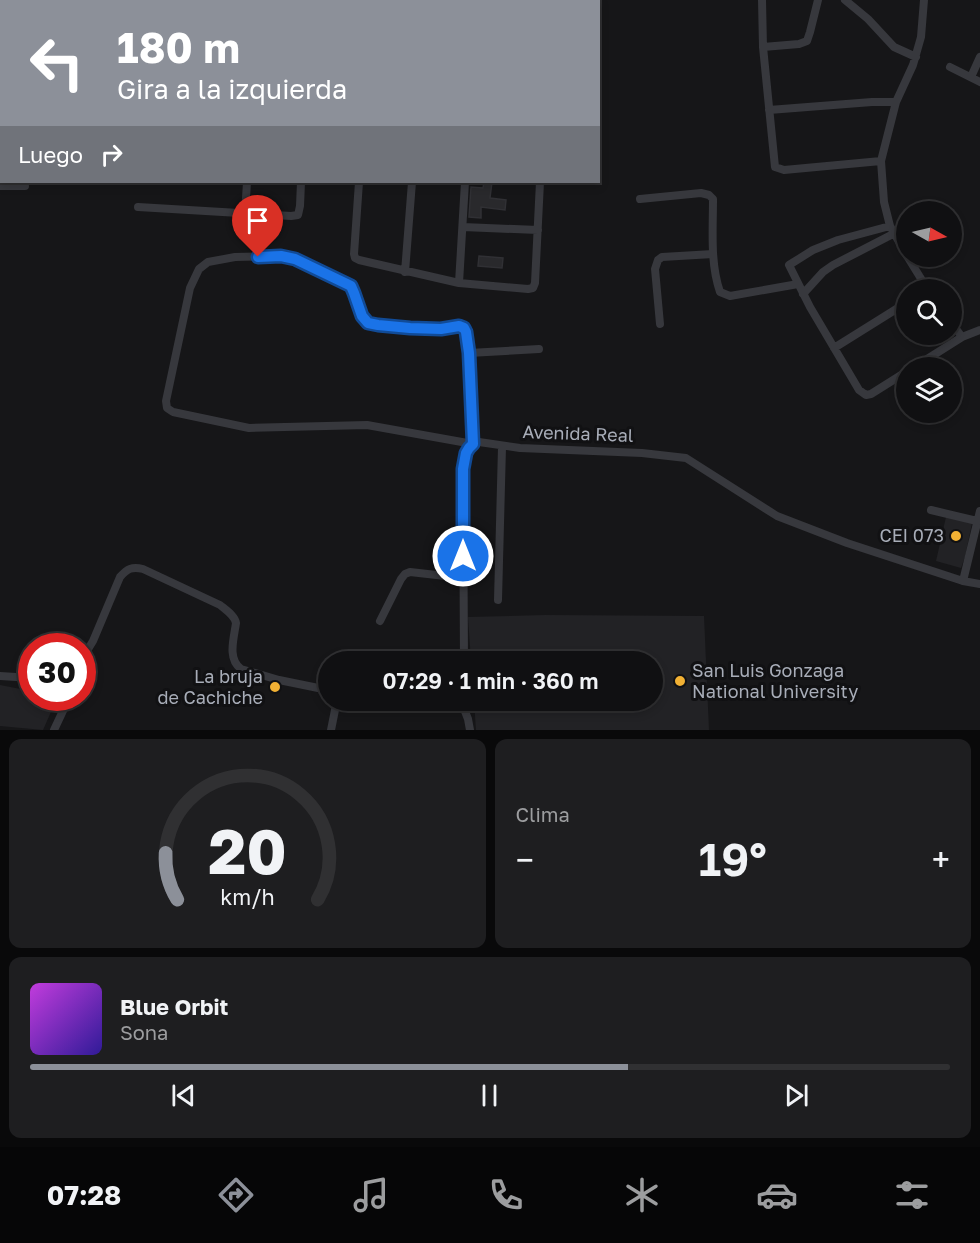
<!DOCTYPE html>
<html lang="es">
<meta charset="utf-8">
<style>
body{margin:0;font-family:"Golos Text",sans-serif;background:#1e1e20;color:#f1f3f6;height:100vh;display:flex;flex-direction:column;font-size:22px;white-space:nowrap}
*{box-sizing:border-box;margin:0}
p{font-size:20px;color:#9c9d9f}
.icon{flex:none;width:33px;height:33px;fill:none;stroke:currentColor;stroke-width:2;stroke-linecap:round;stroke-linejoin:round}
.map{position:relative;height:730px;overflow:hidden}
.sheet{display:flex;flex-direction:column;gap:9px;padding:9px;background:#09090a;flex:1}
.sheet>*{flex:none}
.guide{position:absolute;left:0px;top:0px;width:600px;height:183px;box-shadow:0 3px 9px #0003,0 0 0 2px #303032;background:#8c9099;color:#fff;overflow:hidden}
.needle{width:39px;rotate:98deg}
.fabs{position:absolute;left:896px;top:201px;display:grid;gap:12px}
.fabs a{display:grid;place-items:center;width:66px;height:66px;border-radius:50%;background:#101012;box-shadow:0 3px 9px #0003,0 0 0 2px #303032;font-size:30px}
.speed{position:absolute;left:18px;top:633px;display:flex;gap:12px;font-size:30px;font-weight:700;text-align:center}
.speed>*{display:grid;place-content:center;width:78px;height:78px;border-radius:50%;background:#101012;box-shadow:0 3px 9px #0003,0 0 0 2px #303032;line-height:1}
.speed .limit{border:9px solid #d22;background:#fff;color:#111}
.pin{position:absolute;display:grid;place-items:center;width:51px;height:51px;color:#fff;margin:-62px -26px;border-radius:50% 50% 50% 0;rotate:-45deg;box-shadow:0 0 6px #0007}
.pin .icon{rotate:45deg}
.me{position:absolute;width:66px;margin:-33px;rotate:0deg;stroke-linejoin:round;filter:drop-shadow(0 0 4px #0008)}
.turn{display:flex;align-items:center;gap:21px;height:126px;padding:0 18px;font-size:27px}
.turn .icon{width:78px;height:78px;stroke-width:2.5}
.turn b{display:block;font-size:42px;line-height:51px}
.then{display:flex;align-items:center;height:57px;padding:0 18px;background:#0003;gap:12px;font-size:22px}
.big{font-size:45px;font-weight:600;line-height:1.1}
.sheet .tile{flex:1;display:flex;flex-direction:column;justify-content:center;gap:9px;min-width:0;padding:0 21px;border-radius:12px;background:#1e1e20}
.sheet .dial{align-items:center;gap:0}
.dial svg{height:156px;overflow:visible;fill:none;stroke:#303032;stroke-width:7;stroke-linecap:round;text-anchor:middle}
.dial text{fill:#f1f3f6;stroke:none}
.song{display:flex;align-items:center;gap:18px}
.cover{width:72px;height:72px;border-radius:9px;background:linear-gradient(135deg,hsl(290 70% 55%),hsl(250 70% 35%))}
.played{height:6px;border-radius:3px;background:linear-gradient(90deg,#8c9099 65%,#303032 65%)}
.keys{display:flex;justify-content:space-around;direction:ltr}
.heat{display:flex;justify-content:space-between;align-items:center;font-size:33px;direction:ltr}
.sheet .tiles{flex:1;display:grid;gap:9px;grid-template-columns:1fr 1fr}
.tile:last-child{grid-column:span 2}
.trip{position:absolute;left:318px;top:651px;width:345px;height:60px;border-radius:30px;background:#101012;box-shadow:0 3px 9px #0003,0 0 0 2px #303032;font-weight:600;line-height:60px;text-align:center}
.dock{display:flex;height:96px;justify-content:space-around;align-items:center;background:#060607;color:#9c9d9f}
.dock .icon{width:42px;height:42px}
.dock .active{color:#8c9099}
.dock b{font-size:27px;color:#f1f3f6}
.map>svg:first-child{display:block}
</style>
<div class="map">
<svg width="980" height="730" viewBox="0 0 980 730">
<rect width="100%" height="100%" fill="#161618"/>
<path fill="#222225" d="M946 517 972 523 965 557 961 568 936 561Z
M545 615 704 616 709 730H476L474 701 652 700V662L471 661 468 617Z
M0 685 31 691 32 698H56L54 705 43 730 0 726Z"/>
<path fill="#29292c" stroke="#303034" stroke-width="1.5" d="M484 182H492L490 198 506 200 505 210 481 207V218L469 217 471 187 483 188Z
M479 256 503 258 502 268 478 266Z"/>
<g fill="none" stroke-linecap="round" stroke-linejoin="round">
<path stroke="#37383d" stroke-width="8" d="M302 0 305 2
M490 0 514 2
M762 0 763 47 775 167 784 170 881 161
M845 0 868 19 894 47 916 57
M207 2 208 0
M254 2V0
M475 2V0
M763 47 799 44 807 41 810 32 818 0
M950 67 980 82
M971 77 980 57
M769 110 872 102H896
M359 182 354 254 355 258 359 260 459 283 528 289 533 288 535 283 540 182
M0 186H25
M640 199 701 193 709 195 713 199C713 230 710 263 720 292L730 296 798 284
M138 207 291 216 298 215 300 206 301 182
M245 214 247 182
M890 226 838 240 813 250 789 265 810 307 859 390 866 395 871 394 906 372
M463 227 538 230
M906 254 890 226 884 202 881 161 896 102 913 65 921 37 924 0
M907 256 928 290
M405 272 412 182
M459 283 465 182
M803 294 823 272 833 265 893 234
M951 322 962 337
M660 324 655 269 658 260 662 257 713 254
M834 348 906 303
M539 349 469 353C467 347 469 335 465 330 463 328 460 327 457 326 451 326 445 329 439 329 425 329 380 329 369 323 355 316 360 293 347 284L295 259 281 256 235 257 208 262 199 269 190 288 166 401 167 408 173 412 249 428 367 425 473 444 479 442 520 448 642 453 686 458 777 516 847 543 963 581 980 584
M913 368 962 337 980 330
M931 510 977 521
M963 581 980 511
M498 600 502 447
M380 621 401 579 405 574 410 572 463 578
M82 659 93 641 120 577C127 569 132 566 143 569L220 605C226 610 235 616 236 623 234 638 227 659 241 669L279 680 328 690
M464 662 463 469C465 459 465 451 473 444L469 353
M0 676 32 678
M396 700 447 708 455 706 461 700
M461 701 468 719 470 730
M54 730 69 698
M331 730 337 700"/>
</g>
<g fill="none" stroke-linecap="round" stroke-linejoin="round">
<g stroke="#114b97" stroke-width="15">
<path id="route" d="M258 257 281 256 295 259 347 284 351 286 354 293 362 316 368 323 378 325 410 328 441 329 459 326 464 328 466 332 469 353 473 444 469 448 466 453 463 469V556"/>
</g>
<use href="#route" stroke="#1a73e8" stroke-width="10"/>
</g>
<g fill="#f2b134" stroke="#111113" stroke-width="2">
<circle cx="956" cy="536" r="6"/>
<circle cx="680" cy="681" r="6"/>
<circle cx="275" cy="687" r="6"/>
</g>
<g text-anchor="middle" stroke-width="6" stroke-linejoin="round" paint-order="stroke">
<g font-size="18" fill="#a8adb8" stroke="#111113">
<text transform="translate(578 434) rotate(2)" y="6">Avenida Real</text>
</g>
<g font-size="18" fill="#a8adb8" stroke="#111113" text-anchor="end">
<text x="944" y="542">CEI 073</text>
<text x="692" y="677" text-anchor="start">San Luis Gonzaga<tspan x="692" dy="21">National University</tspan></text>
<text x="263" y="683">La bruja<tspan x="263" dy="21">de Cachiche</tspan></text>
</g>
</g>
</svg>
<div class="fabs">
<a><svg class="needle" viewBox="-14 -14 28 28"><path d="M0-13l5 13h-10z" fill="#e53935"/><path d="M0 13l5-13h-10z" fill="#9c9d9f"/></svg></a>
<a><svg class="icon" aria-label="search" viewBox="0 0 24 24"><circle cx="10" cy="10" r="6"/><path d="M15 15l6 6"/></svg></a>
<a><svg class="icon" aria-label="layers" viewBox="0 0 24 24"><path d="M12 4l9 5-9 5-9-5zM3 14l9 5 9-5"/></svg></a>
</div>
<div class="speed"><div class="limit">30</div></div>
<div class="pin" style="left:258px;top:257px;background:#d93025"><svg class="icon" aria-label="arrive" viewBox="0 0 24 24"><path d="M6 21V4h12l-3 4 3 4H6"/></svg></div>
<svg class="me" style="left:463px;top:556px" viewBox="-20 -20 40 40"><circle r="17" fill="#1a73e8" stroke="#fff" stroke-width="3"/><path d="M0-11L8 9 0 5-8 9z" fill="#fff"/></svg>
<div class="trip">07:29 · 1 min · 360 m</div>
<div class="guide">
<div class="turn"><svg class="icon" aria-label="left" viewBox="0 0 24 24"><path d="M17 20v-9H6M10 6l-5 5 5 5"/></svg><div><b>180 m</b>Gira a la izquierda</div></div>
<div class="then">Luego<svg class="icon" aria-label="right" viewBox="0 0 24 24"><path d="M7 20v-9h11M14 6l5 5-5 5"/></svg></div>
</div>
</div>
<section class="sheet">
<div class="tiles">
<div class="tile dial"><svg viewBox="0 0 100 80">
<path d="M14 69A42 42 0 1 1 86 69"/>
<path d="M14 69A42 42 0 0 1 8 45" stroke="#8c9099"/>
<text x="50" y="56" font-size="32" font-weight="700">20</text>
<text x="50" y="72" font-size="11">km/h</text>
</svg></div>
<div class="tile"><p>Clima</p>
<div class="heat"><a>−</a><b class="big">19°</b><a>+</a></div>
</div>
<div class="tile">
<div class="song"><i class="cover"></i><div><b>Blue Orbit</b><p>Sona</p></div></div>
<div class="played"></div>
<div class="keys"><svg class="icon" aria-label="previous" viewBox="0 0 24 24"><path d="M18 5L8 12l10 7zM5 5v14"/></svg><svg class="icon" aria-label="pause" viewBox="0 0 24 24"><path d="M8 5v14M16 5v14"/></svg><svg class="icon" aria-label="next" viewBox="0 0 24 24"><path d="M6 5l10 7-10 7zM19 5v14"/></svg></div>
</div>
</div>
</section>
<nav class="dock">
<b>07:28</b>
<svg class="icon active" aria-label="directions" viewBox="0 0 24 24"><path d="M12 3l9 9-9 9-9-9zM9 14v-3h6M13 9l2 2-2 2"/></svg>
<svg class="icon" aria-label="music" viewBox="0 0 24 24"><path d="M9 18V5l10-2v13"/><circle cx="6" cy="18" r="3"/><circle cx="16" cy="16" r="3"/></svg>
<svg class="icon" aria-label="phone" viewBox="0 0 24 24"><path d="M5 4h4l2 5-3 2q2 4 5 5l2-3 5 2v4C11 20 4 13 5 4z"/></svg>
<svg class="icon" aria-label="climate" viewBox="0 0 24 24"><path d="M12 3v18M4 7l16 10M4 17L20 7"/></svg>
<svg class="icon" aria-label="car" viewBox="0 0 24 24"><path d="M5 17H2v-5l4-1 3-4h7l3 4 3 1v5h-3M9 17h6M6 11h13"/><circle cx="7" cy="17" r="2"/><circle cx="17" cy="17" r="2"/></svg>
<svg class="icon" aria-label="filters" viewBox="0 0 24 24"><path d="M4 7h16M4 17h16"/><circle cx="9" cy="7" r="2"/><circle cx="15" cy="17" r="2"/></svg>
</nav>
